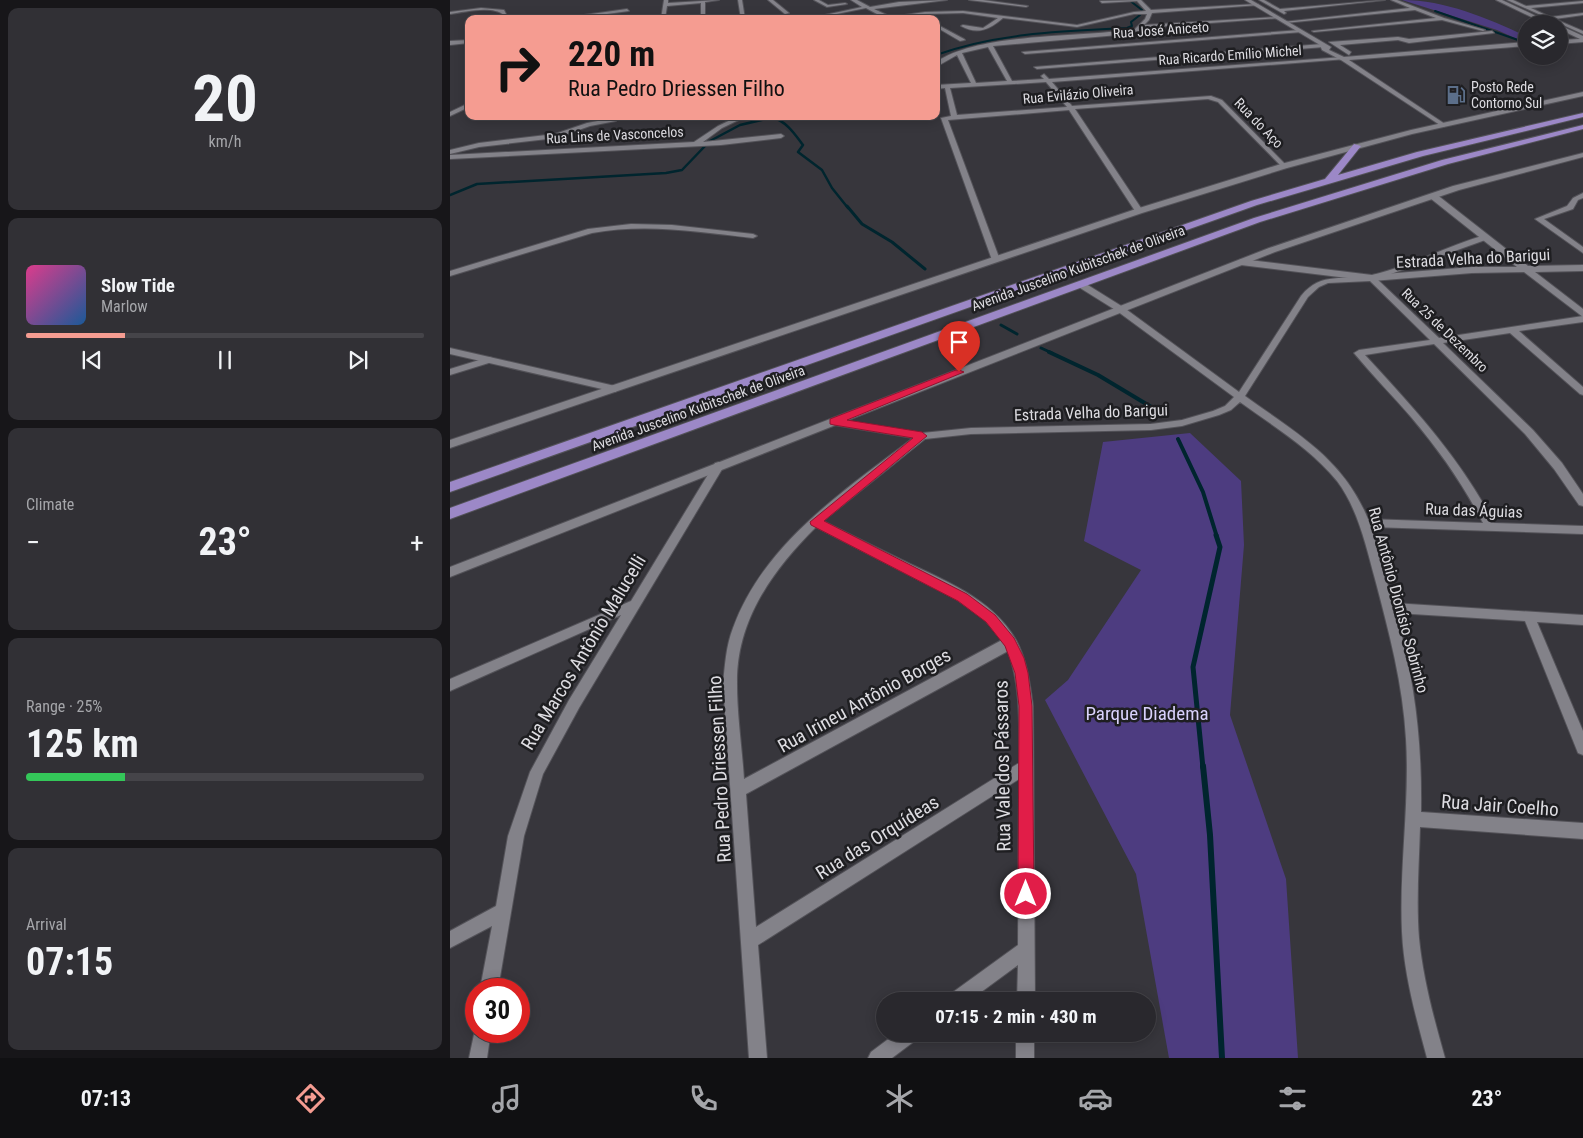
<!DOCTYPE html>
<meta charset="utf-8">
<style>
body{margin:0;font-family:"Roboto Condensed",sans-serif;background:#313035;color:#f1f3f6;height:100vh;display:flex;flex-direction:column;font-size:19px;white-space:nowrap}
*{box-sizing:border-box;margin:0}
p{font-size:16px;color:#a5a6aa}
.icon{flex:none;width:28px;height:28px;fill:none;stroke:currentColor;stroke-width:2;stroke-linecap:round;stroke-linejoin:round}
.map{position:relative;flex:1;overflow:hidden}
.sheet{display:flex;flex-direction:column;gap:8px;padding:8px;background:#171619;width:450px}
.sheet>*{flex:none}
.guide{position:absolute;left:15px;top:15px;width:475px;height:105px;border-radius:10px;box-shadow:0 2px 12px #0003,0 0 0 1px #454449;background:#f59c91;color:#111;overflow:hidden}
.buttons{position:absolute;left:1068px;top:15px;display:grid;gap:10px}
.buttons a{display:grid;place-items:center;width:50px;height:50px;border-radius:50%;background:#29282d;box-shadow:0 2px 12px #0003,0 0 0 1px #454449;font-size:25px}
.speed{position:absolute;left:15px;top:978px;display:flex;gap:10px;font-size:25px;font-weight:700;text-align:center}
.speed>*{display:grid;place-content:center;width:65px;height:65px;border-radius:50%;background:#29282d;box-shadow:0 2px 12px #0003,0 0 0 1px #454449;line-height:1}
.speed .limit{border:8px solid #d22;background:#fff;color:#111}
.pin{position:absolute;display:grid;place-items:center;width:42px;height:42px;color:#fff;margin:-51px -21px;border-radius:50% 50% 50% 0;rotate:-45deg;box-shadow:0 0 5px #0007}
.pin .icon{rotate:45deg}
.me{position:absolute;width:55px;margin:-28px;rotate:0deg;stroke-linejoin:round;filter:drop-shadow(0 0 4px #0008)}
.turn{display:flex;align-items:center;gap:18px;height:105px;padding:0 20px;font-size:22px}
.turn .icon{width:65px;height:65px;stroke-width:2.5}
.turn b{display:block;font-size:35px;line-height:42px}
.big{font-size:38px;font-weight:700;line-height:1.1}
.sheet .tile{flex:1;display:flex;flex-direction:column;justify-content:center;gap:8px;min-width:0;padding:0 18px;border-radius:10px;background:#313035}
.sheet .dial{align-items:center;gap:0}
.dial b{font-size:65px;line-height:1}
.song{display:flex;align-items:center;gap:15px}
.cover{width:60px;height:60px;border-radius:8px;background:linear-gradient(135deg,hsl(330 70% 55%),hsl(210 70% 35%))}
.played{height:5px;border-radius:2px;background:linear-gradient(90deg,#f59c91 25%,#454449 25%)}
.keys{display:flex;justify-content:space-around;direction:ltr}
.heat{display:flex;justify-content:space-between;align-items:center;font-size:28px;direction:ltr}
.charge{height:8px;border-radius:4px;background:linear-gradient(90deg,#34c759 25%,#454449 0)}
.trip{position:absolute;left:426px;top:992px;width:280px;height:50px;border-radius:25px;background:#29282d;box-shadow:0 2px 12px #0003,0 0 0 1px #454449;font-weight:700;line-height:50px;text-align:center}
.dock{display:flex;height:80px;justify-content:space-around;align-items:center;background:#101012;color:#a5a6aa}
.dock .icon{width:35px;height:35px}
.dock .active{color:#f59c91}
.dock b{font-size:22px;color:#f1f3f6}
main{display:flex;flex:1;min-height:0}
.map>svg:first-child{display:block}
</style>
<main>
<section class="sheet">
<div class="tile dial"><b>20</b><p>km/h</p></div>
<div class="tile">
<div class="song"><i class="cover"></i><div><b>Slow Tide</b><p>Marlow</p></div></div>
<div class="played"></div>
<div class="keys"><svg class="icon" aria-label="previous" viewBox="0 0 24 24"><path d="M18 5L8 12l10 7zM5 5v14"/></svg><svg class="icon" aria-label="pause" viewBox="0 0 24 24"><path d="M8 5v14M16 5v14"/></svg><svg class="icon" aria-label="next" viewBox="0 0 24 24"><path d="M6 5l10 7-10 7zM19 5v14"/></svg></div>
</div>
<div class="tile"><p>Climate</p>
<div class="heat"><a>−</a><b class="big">23°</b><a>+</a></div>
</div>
<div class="tile"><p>Range · 25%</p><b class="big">125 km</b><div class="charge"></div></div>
<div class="tile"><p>Arrival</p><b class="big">07:15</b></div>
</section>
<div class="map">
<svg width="1133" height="1058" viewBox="0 0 1133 1058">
<rect width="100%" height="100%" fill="#37363c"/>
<path fill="#4d3c80" d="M952 0C995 0 1037 18 1076 36V43L1047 30Z
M740 433 791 481 794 545 780 715 836 879 848 1058H719L686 874 595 700 618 680 691 570 634 541 653 442Z"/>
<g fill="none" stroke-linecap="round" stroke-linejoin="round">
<path stroke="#00252e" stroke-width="2" d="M985 11 1068 40
M486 55C546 33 614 31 677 28L682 26 681 22 690 15 692 10 679 0
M1085 56 1098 63"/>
<path stroke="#00252e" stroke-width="2.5" d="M322 117C337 122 344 133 353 145L348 152 372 170 382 188 398 208
M260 141 290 125 324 117
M0 195 27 184 216 173 232 170 256 145"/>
<path stroke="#00252e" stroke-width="3" d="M397 206 412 224 442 242 475 269
M551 325 567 334
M591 348 602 353"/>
<path stroke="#00252e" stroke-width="4" d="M599 352 648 375 713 414
M728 439 753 492 767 537"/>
<path stroke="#00252e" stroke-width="5" d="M753 768 743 667 770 547 766 535"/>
<path stroke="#00252e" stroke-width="6" d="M753 766 760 835 772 1058"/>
<g stroke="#535258" stroke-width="2">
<path id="minor" d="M214 0H218V3L269 0 255 2V19H251V3L217 6 215 19H211Z
M288 0H292L295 19H291Z
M318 0H323L339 13 335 14Z
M364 0H369L378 5 395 3 397 4 377 7Z
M401 0H407L420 7 449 2 497 0 424 9 441 17 475 12 513 11 627 25 684 12 696 11 687 1 652 3 650 1 691 0 701 10 807 4 809 5 702 13 699 20 694 25 828 17 830 18 691 28 689 31 668 35 543 46 562 81 594 79 591 76 594 74 599 79 893 57 896 59 602 82 622 106 761 96 772 100 837 166 832 167 768 102 758 99 625 109 693 211 689 213 685 211 619 110 498 120 550 260 546 262 542 260 491 118 501 116 495 88 486 89V85L521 83 507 55 486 67V62C531 32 630 38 685 29L695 19 697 14H684L627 27 553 18C539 30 527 35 511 26L513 25 533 28 548 18 513 13 475 14 436 19 416 8 372 17 370 16 412 7ZM538 47 557 81 526 83 512 53ZM596 82 617 107 507 115 500 88Z
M519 0H533L578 6 576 7Z
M809 0H814L830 9 935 0 834 11 836 13 834 14Z
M941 0H947L994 18 1035 30 1033 31 992 20 864 32 862 31 986 18 965 10 835 23 833 22 960 8Z
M1057 0H1063L1076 6 1133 1V3L1081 8 1100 17 1133 13V15L1105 19 1133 31V34Z
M31 8 54 10 56 14 54 15C42 5 15 12 0 14V12Z
M177 9 179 11 120 19H105Z
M486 24 514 39 515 40 510 41 486 27Z
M850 30 852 32 575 54 572 52Z
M1042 31 1044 33 959 43 948 40 890 45 901 52 899 55 879 42 948 37 959 39Z
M19 40V43L0 45V41Z
M872 44 874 47 587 69 584 67Z
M486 48 489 49V51L486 52Z
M19 103V107L0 116V112Z
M289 116H297L272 128 253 142 331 134 334 136 331 138 271 145 0 159V155L244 142 268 126Z
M164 118 166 119V121L140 126 106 138 29 147 0 154V150L29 143 105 134 137 123Z
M1133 193V198L1128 200 1123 209 1094 219 1133 247V253L1085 219 1117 206 1123 198Z
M181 224 222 225 303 234 307 236 303 238C249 232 196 223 142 233L0 276V271L138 229Z
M1035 235H1038V239L927 279 989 338 1133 316V322L1069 331 1133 387V395L1130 394 1060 333 993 343 1083 430 1112 463 1133 494V506L1129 505 1104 469 1075 434 984 344 915 355C964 408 1011 459 1044 523L1133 526V534L921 527 943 603 1133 615V625L1087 622 1133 731V755L1128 753 1126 748 1075 621 946 613C965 682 972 741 971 812L1133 823V839L970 827C969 864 966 901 969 938 973 979 984 1019 995 1058H977C966 1017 954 975 952 932 949 867 960 803 956 739 953 684 939 632 925 579 916 546 908 509 887 481 861 449 823 426 790 402L781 410 769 415 732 426 701 430 521 434 475 439 373 521C399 534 425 547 452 560 493 580 542 598 566 640 577 660 580 684 583 706L585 1001H567L568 965 519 1001H496L499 995 568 945 569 779 308 945 317 1058H299L273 684C275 665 276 646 283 628 314 543 394 491 463 438L384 425 381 424 379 422 381 420 384 419 472 433 521 428 701 424 732 420 763 411 775 406 784 397 667 311 627 286V282H633L673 307 789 392 851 296C872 270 894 282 922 275 961 266 997 246 1035 235ZM920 281 980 340 909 350 904 353C922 375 943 396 961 417 989 450 1013 484 1033 523L918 519C893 458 846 433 795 396L858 297 869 287 878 283ZM366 527 506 599 535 620 552 640 294 779C292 748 287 715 287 684 286 620 323 570 366 527ZM558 651C571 687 569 724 569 763L306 927 296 794Z
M39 357 42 358V362L0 375V369Z
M269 462 274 466 129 708 93 774 74 836 48 989H30L42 926 0 948V931L46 906 58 836 80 772 119 700 171 615 0 691V679L181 601 265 463Z
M26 1025V1031H41L37 1058H19Z
M445 1034H469L466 1040 442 1058H418L421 1052Z
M566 1034H584V1058H566Z"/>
</g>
<g stroke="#535258" stroke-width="2">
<path id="tertiary" d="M795 0H801L881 47 879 50 894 57 1076 42V46L899 60 995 124V126L993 127 891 60 872 50 870 45Z
M1046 0H1052L1103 24H1096Z
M1109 25 1133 36V42L1109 44V40L1130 39 1109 29Z
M980 194H986L1078 266 1133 265V271L1085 272 1133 309V317L1074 272 1022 273 922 281 791 265 787 262 791 259 922 275 1022 267H1067L980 198Z
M0 348 165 386 170 389 165 392 0 354Z"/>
</g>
<g stroke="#535258" stroke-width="2">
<path id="secondary" d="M1133 92V96L962 134 837 168 692 213 0 448V440L686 209 831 164 961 130Z
M1133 153V157L1009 190 825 252 0 577V567L819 248 1003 186Z"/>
</g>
<g stroke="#535258" stroke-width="2">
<path id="motorway" d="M1133 113V117L973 156 807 205 0 492V482L801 201 875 179 904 144 911 146 888 175 967 152Z
M1133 125V129L998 164 810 222 0 519V508L804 218 992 160Z"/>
</g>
<use href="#minor" fill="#838289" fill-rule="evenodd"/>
<use href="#tertiary" fill="#838289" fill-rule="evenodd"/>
<use href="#secondary" fill="#838289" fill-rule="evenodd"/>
<use href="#motorway" fill="#9c88c7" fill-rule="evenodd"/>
</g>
<path fill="#e11d48" stroke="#92132f" d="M506 370H509L514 372 397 420 472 432 477 436 374 521 517 594 545 615 564 638 574 658 578 673 582 706 584 894 581 900 576 903 570 900 568 894 569 706 565 673 555 646 536 622 508 601 361 525 360 522 463 438 384 425 380 424V419Z"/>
<defs>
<g id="fuel-bare" transform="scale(1.5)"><path d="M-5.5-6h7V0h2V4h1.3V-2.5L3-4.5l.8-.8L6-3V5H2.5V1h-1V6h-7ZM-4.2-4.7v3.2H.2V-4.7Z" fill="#5c6f8a" stroke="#1e1e21" stroke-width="2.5" paint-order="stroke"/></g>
</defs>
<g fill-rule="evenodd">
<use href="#fuel-bare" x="1006" y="95"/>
</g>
<g text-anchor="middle" stroke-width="5" stroke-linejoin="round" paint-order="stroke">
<g font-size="14" fill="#dddce1" stroke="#1e1e21">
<text transform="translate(711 30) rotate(-4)" y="5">Rua José Aniceto</text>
<text transform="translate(780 55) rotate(-4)" y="5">Rua Ricardo Emílio Michel</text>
<text transform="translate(628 94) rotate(-5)" y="5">Rua Evilázio Oliveira</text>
<text transform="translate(809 123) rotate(46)" y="5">Rua do Aço</text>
<text transform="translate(165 135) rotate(-3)" y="5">Rua Lins de Vasconcelos</text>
<text transform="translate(628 268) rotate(-20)" y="5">Avenida Juscelino Kubitschek de Oliveira</text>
<text transform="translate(995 330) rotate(44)" y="5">Rua 25 de Dezembro</text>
<text transform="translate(248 408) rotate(-20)" y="5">Avenida Juscelino Kubitschek de Oliveira</text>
</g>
<g font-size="14" fill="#dddce1" stroke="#1e1e21" text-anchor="start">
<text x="1021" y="92">Posto Rede<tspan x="1021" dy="16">Contorno Sul</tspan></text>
</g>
<g font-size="16" fill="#dddce1" stroke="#1e1e21">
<text transform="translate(1023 258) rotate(-3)" y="6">Estrada Velha do Barigui</text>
<text transform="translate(641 412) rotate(-2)" y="6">Estrada Velha do Barigui</text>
<text transform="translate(1024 510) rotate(2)" y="6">Rua das Águias</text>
<text transform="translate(949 600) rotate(75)" y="6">Rua Antônio Dionísio Sobrinho</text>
</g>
<g font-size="19" fill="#dddce1" stroke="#1e1e21">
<text transform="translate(133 652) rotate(-59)" y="7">Rua Marcos Antônio Malucelli</text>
<text transform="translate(414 700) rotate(-29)" y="7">Rua Irineu Antônio Borges</text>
<text transform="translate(552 766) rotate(-91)" y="7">Rua Vale dos Pássaros</text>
<text transform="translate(269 769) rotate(-93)" y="7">Rua Pedro Driessen Filho</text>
<text transform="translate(1050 805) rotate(4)" y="7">Rua Jair Coelho</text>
<text transform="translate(427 837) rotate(-32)" y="7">Rua das Orquídeas</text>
</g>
<g font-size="19" fill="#d9d2fc" stroke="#1e1e21">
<text x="697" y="720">Parque Diadema</text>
</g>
</g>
</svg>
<div class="buttons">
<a><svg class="icon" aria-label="layers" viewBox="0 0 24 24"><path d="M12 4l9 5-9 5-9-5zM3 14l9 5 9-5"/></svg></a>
</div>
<div class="speed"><div class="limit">30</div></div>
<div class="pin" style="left:509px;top:372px;background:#d93025"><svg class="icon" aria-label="arrive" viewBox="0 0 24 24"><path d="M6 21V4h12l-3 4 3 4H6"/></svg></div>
<svg class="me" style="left:576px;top:894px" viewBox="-20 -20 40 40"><circle r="17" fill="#e11d48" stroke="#fff" stroke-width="3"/><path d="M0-11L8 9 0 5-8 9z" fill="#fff"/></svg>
<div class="trip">07:15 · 2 min · 430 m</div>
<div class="guide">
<div class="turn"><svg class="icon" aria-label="right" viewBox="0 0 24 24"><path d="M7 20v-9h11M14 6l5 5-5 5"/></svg><div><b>220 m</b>Rua Pedro Driessen Filho</div></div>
</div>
</div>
</main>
<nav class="dock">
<b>07:13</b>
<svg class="icon active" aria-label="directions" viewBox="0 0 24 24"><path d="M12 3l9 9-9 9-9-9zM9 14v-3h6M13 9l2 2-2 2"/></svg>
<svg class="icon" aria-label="music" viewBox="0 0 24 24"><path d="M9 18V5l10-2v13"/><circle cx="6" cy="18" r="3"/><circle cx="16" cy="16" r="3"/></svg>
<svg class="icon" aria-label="phone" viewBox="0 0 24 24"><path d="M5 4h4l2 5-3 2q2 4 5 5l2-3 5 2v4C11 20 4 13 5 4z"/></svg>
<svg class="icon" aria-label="climate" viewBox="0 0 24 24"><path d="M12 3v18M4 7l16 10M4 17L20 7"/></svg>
<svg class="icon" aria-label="car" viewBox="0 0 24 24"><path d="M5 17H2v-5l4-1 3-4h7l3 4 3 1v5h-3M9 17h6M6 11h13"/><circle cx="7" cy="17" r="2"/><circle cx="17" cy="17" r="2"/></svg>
<svg class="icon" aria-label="filters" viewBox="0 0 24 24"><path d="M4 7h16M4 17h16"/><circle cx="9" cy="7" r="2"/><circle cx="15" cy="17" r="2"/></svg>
<b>23°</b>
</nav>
